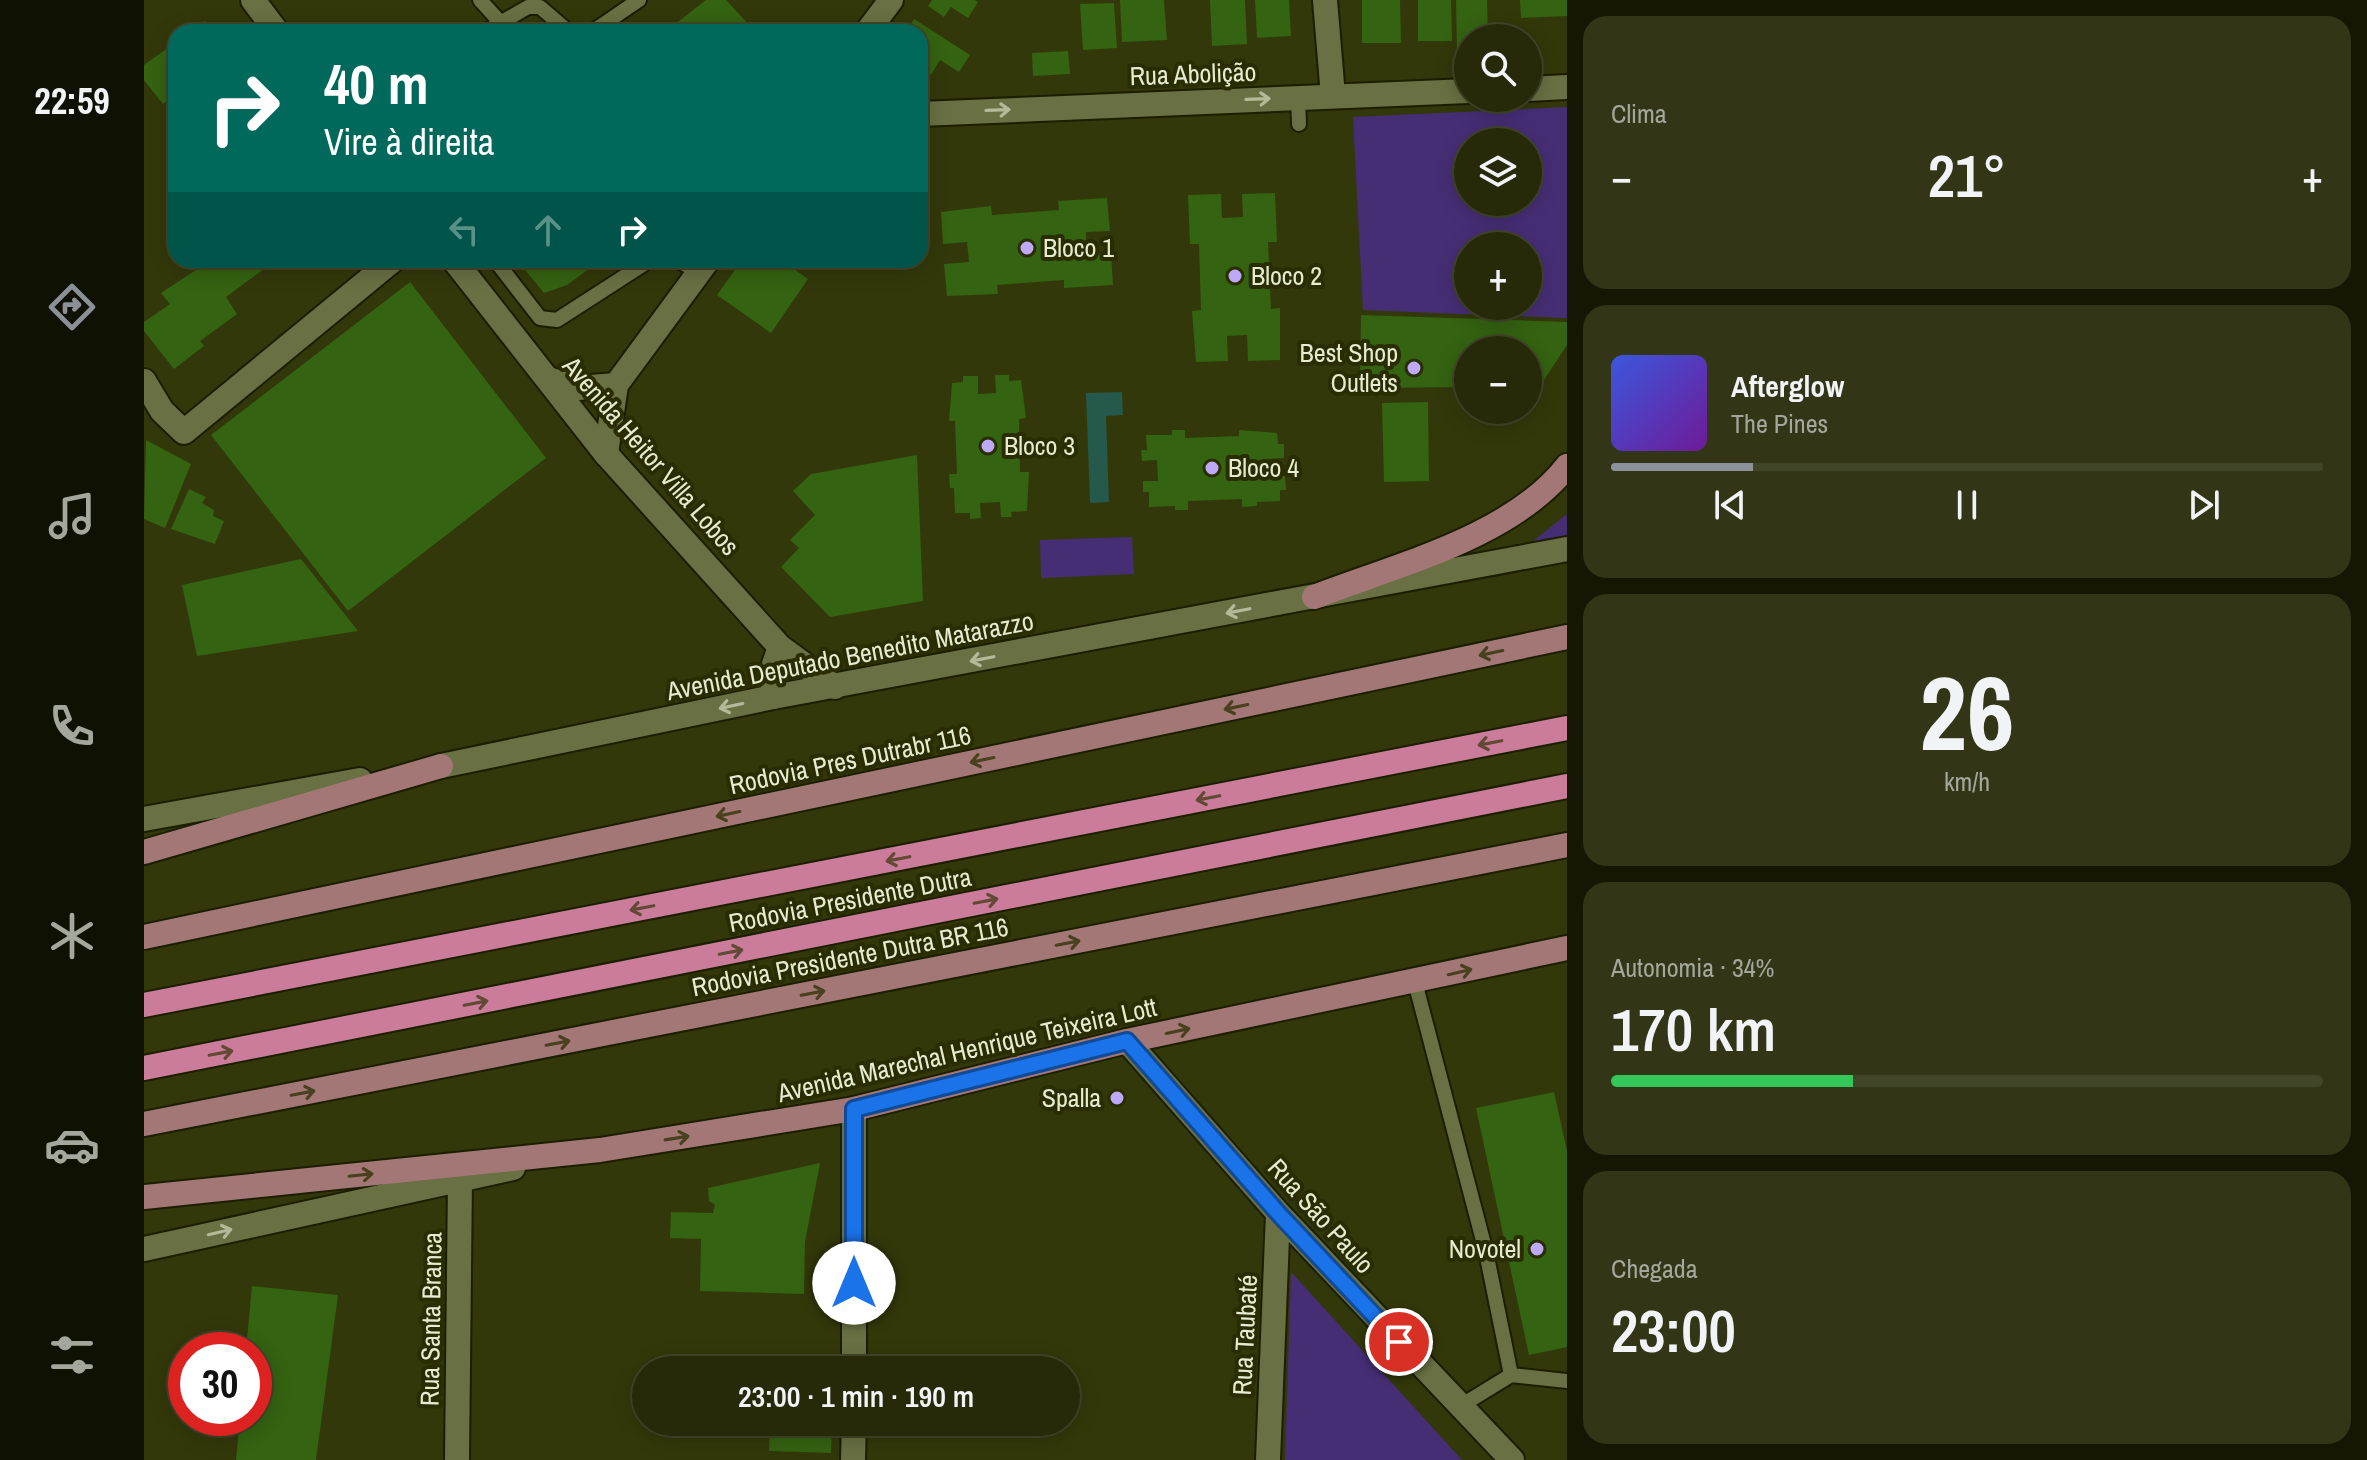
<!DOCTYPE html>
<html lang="pt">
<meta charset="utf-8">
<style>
body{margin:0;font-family:"Archivo Narrow",sans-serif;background:#323616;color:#f1f3f6;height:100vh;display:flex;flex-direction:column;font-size:30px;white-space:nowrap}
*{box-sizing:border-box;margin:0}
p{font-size:26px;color:#a4a79c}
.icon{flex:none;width:44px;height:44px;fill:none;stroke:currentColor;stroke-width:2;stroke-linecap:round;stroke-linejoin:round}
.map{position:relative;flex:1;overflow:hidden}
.details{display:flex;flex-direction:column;gap:16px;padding:16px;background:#151704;width:800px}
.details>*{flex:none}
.top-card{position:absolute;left:24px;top:24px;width:760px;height:244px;border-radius:24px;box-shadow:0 4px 20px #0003,0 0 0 2px #424629;background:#00695c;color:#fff;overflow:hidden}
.tools{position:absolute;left:1310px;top:24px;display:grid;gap:16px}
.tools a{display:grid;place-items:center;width:88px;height:88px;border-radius:50%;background:#262a08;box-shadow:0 4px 20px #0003,0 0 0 2px #424629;font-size:40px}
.speed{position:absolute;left:24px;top:1332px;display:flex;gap:16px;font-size:40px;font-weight:700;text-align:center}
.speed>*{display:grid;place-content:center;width:104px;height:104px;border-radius:50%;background:#262a08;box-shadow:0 4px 20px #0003,0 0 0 2px #424629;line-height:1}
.speed .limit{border:12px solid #d22;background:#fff;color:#111}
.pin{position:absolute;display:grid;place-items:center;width:68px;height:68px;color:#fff;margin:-34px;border:4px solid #fff;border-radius:50%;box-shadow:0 2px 8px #0007}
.me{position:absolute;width:88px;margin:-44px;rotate:0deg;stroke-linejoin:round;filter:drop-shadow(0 0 6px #0008)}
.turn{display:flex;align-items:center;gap:28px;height:168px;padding:0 24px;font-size:36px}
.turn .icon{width:104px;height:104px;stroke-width:2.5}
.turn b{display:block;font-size:56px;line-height:68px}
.lanes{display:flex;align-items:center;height:76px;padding:0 24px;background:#0003;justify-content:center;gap:40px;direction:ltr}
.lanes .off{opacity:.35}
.big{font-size:60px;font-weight:600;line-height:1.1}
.details .widget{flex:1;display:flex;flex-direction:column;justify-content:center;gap:12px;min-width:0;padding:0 28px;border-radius:24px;background:#323616}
.details .dial{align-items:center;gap:0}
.dial b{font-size:104px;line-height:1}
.song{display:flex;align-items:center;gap:24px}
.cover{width:96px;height:96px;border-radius:12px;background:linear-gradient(135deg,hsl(230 70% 55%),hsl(280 70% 35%))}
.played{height:8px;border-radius:4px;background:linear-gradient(90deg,#8c9099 20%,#424629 20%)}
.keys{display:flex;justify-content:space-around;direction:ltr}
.heat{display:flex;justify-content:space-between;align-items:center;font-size:44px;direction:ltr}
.charge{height:12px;border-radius:6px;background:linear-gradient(90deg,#34c759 34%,#424629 0)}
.trip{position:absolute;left:488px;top:1356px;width:448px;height:80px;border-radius:40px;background:#262a08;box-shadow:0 4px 20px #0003,0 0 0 2px #424629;font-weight:600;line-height:80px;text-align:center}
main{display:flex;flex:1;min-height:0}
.dock{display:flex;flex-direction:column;width:144px;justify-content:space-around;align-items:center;background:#0f1103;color:#a4a79c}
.dock .icon{width:56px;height:56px}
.dock .selected{color:#8c9099}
.dock b{font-size:36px;color:#f1f3f6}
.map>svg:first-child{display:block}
</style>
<main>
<nav class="dock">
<b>22:59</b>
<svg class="icon selected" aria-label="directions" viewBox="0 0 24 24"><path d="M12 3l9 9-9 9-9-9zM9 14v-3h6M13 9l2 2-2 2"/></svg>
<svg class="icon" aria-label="music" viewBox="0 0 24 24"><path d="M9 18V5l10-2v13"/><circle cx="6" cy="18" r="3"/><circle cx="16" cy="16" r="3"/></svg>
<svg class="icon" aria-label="phone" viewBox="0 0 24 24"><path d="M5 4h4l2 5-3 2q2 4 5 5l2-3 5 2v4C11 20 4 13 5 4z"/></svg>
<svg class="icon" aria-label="climate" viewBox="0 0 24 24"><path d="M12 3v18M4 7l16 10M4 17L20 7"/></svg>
<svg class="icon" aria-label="car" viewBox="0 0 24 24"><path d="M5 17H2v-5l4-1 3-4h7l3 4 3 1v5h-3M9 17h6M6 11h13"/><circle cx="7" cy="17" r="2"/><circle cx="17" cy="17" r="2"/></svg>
<svg class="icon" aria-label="filters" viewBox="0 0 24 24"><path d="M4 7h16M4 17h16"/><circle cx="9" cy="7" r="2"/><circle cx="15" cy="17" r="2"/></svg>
</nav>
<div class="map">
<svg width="1423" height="1460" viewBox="0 0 1423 1460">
<rect width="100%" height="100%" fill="#33380a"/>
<path fill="#462e75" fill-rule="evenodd" d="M1423 107V318L1219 310 1209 117ZM1324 142H1384V202H1324ZM1324 246H1384V306H1324Z
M1423 514V538L1382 547Z
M988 537 990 574 897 578 896 540Z
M1147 1272 1318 1460H1141Z"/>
<path fill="#24594c" d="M978 392 979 415 962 416 965 502 946 503 942 393Z"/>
<path fill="#346311" d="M562 0H582L608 28 602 32H521Z
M788 0H830L834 2 824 18 807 7 800 17 784 6Z
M976 0H1020L1023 40 978 42Z
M1066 0H1101L1103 44 1068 46Z
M1111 0H1145L1147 36 1113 38Z
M1218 0H1256L1257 43H1218Z
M1274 0H1307L1308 41H1274Z
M1312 0H1343L1344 38H1324V51H1313Z
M1376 0H1423V16L1377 18Z
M970 3 973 48 939 50 936 4Z
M770 19 826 55 815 72 796 60 787 75 776 68V32H762Z
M61 21 69 32H45Z
M32 42V93L19 104 0 80V65Z
M924 51 926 74 889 76 888 53Z
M1131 193 1133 242H1124L1127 309 1136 308V360L1104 361 1103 335 1083 336 1084 361 1052 362 1048 311 1057 310 1055 244H1046L1044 195 1077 194 1078 218 1099 217 1098 194Z
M963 198 966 231 942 232 943 254 967 252 969 285 920 288V280L853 285 854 294 803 296 800 264 825 262 823 242 799 244 797 212 847 206 848 215 915 210 914 201Z
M67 260H132L82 297 93 314 56 341 60 346 30 369 0 331V322L26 304 17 293Z
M373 260H457L423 285 400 293Z
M598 260H637L664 279 627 333 573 295Z
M266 282 402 458 204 611 67 435Z
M1217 315 1423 322V345L1396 386 1384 387V350H1324V387L1216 388Z
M851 375H865V381L877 380 882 418 875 419 876 472H885L883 511 867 512 868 517H857L856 502 836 503 837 518 826 519V513H811L810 488H806L805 474H813L811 421H805L808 383 819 382V376H834V394L852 393Z
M1284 402 1285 481 1240 482 1238 403Z
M1028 430H1041V438L1095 436V430L1133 433 1134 444H1140V458L1122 459 1123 476H1141L1142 490H1136V501L1113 502V506L1098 507V499L1044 501V510H1031V506L1005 507V492H999V481H1014L1013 460 998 461 997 450H1003L1002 435H1028Z
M2 440 47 464 21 528 0 519Z
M773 455 779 601 686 617 637 567 655 548 646 540 671 515 649 491 667 474Z
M45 489 62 497 58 503 70 510 69 516 80 521 71 544 27 529Z
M157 559 214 631 53 656 38 585Z
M1410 1092 1423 1151V1347L1385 1355 1332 1108Z
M676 1163 661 1242 660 1294 556 1291 557 1239 526 1238 527 1212 569 1213 571 1205 565 1201 564 1188Z
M108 1286 194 1295 172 1460H92L96 1418H110V1350H102Z
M626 1422H688L687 1453 625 1451Z"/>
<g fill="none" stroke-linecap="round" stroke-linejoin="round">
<g stroke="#1b1e00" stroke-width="18">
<path id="service" d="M336 0 356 22
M341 32 384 7H396L425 32
M448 32 495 0
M1154 98 1155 124
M351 260 396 318 413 320 506 260
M532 260 556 272
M1271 982 1342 1252 1367 1375
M1315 1407 1367 1375 1423 1381"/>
</g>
<g stroke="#1b1e00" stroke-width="28">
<path id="minor" d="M1181 0 1189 96
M723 32 747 0
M1384 89 1423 87
M776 114 1324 91
M404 379 434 388 472 385
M0 381 18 411 40 432 249 260
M462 454 472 385 564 260
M983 1041 1134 1213 1368 1460
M0 1249 369 1168
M710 1370V1109
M313 1460 316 1178
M709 1460 710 1422
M1124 1460 1134 1213"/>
</g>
<g stroke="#1b1e00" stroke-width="28">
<path id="tertiary" d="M109 0 133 32
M310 260 462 454 636 647 691 687
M629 697 630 664 636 647
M0 819 216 780"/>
</g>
<g stroke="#1b1e00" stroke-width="28">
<path id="secondary" d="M297 766 629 697 1423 549"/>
</g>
<g stroke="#1b1e00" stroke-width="28">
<path id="primary" d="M1170 597C1252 565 1368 537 1423 466
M0 852 297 766
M0 937 1423 637
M0 1124 1423 845
M0 1197 456 1150 710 1109 983 1041 1423 948"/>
</g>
<g stroke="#1b1e00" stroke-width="28">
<path id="motorway" d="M0 1005 1423 728
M0 1068 1423 786"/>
</g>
<use href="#service" stroke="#697043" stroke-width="14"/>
<use href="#minor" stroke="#697043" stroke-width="24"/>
<use href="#tertiary" stroke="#697043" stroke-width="24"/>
<use href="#secondary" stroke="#697043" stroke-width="24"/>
<use href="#primary" stroke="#a47777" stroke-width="24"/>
<use href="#motorway" stroke="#cb7c9a" stroke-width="24"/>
</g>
<defs><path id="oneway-shaft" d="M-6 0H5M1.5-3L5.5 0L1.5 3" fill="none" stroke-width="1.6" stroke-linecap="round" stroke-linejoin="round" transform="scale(2)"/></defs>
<g stroke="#b4ba99">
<use href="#oneway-shaft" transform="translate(1114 99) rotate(-2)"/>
<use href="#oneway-shaft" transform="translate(854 110) rotate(-2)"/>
<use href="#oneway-shaft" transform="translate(1094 611) rotate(169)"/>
<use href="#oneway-shaft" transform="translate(838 659) rotate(169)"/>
<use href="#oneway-shaft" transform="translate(587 706) rotate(168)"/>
<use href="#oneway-shaft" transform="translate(76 1232) rotate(-13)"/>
</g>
<g stroke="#48401e">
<use href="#oneway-shaft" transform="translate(1347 653) rotate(168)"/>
<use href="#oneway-shaft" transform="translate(1092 707) rotate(168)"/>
<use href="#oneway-shaft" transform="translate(838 760) rotate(168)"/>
<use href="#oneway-shaft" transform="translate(584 814) rotate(168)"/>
<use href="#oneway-shaft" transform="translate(924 943) rotate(-11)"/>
<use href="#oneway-shaft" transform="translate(1316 972) rotate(-13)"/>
<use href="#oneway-shaft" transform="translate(669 993) rotate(-11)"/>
<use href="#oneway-shaft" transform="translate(1034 1031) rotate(-12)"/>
<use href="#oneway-shaft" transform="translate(414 1043) rotate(-11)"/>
<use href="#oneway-shaft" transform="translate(159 1093) rotate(-11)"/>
<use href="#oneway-shaft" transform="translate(533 1138) rotate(-9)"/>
<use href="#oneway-shaft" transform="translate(217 1175) rotate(-6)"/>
</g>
<g stroke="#624936">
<use href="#oneway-shaft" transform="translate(1346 743) rotate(169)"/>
<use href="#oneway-shaft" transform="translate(1064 798) rotate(169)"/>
<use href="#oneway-shaft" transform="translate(754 859) rotate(169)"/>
<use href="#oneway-shaft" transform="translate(842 901) rotate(-11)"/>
<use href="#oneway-shaft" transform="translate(498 908) rotate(169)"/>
<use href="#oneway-shaft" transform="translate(587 952) rotate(-11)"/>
<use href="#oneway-shaft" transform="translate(332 1003) rotate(-11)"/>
<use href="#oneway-shaft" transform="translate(77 1053) rotate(-11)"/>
</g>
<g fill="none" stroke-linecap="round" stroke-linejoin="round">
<g stroke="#114b97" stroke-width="20">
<path id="route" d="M710 1283V1109L983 1041 1134 1213 1255 1342"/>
</g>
<use href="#route" stroke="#1a73e8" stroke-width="14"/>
</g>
<g fill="#bda9f5" stroke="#292d00" stroke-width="3">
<circle cx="883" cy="248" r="8"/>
<circle cx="1091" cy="276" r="8"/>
<circle cx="1270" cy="368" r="8"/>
<circle cx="844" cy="446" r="8"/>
<circle cx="1068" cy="468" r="8"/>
<circle cx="973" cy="1098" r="8"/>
<circle cx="1393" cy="1249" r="8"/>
</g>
<g text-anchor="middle" stroke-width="8" stroke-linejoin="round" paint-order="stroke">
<g font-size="26" fill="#e6ebd3" stroke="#292d00">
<text transform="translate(1049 74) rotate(-2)" y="9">Rua Abolição</text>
<text transform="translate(507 456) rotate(49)" y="9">Avenida Heitor Villa Lobos</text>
<text transform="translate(706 656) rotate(-11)" y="9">Avenida Deputado Benedito Matarazzo</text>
<text transform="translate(706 760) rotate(-12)" y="9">Rodovia Pres Dutrabr 116</text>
<text transform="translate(706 900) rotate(-11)" y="9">Rodovia Presidente Dutra</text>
<text transform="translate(706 957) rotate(-11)" y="9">Rodovia Presidente Dutra BR 116</text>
<text transform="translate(823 1050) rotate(-13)" y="9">Avenida Marechal Henrique Teixeira Lott</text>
<text transform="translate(1177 1216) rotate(48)" y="9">Rua São Paulo</text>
<text transform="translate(287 1319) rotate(-89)" y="9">Rua Santa Branca</text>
<text transform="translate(1101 1335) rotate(-87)" y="9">Rua Taubaté</text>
</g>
<g font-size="26" fill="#e6ebd3" stroke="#292d00" text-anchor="start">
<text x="899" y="257">Bloco 1</text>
<text x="1107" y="285">Bloco 2</text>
<text x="1254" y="362" text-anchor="end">Best Shop<tspan x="1254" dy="30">Outlets</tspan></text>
<text x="860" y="455">Bloco 3</text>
<text x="1084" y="477">Bloco 4</text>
<text x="957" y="1107" text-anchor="end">Spalla</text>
<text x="1377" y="1258" text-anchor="end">Novotel</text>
</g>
</g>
</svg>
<div class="tools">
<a><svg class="icon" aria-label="search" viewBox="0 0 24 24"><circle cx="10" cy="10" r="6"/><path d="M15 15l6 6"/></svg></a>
<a><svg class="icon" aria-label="layers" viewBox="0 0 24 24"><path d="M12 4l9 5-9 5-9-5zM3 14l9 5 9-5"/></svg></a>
<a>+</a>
<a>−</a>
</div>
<div class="speed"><div class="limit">30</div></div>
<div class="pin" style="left:1255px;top:1342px;background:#d93025"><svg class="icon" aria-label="arrive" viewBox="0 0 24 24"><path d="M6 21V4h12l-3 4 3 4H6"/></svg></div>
<svg class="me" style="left:710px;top:1283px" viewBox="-20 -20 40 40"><circle r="19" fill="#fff"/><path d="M0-13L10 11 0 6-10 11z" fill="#1a73e8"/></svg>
<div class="trip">23:00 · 1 min · 190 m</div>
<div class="top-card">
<div class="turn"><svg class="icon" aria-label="right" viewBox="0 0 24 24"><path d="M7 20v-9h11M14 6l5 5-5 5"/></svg><div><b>40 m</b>Vire à direita</div></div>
<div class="lanes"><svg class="icon off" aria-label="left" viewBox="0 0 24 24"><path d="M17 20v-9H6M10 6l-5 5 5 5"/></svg><svg class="icon off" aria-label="ahead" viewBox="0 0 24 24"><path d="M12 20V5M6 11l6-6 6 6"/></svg><svg class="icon" aria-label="right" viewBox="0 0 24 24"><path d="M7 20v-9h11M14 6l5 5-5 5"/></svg></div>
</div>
</div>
<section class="details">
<div class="widget"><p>Clima</p>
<div class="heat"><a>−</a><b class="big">21°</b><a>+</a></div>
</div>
<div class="widget">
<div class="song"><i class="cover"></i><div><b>Afterglow</b><p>The Pines</p></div></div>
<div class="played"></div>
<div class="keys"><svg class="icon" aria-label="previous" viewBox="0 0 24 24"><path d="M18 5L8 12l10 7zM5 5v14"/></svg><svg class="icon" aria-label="pause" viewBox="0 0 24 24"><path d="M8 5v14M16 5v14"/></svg><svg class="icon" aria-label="next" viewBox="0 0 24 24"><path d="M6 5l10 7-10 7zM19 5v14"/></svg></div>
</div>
<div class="widget dial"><b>26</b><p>km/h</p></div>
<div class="widget"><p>Autonomia · 34%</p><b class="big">170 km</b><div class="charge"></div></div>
<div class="widget"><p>Chegada</p><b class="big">23:00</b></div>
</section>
</main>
